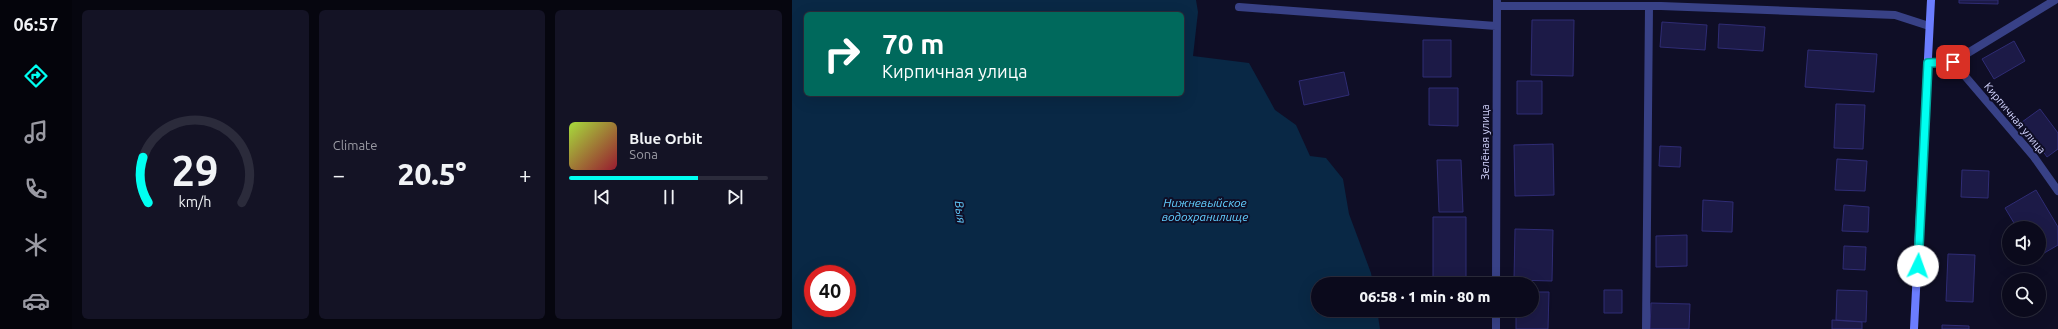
<!DOCTYPE html>
<meta charset="utf-8">
<style>
body{margin:0;font-family:Ubuntu,sans-serif;background:#141325;color:#f1f3f6;height:100vh;display:flex;flex-direction:column;font-size:15px;white-space:nowrap}
*{box-sizing:border-box;margin:0}
p{font-size:13px;color:#9a9aa3}
.icon{flex:none;width:22px;height:22px;fill:none;stroke:currentColor;stroke-width:2;stroke-linecap:round;stroke-linejoin:round}
.map{position:relative;flex:1;overflow:hidden}
.details{display:flex;flex-direction:column;gap:10px;padding:10px;background:#06060f;width:720px}
.details>*{flex:none}
.banner{position:absolute;left:12px;top:12px;width:380px;height:84px;border-radius:6px;box-shadow:0 4px 16px #0002,0 0 0 1px #2b2b3b;background:#00695c;color:#fff;overflow:hidden}
.controls{position:absolute;left:1210px;top:221px;display:grid;gap:8px}
.controls a{display:grid;place-items:center;width:44px;height:44px;border-radius:50%;background:#0b0a1c;box-shadow:0 4px 16px #0002,0 0 0 1px #2b2b3b;font-size:20px}
.speed{position:absolute;left:12px;top:265px;display:flex;gap:8px;font-size:20px;font-weight:700;text-align:center}
.speed>*{display:grid;place-content:center;width:52px;height:52px;border-radius:50%;background:#0b0a1c;box-shadow:0 4px 16px #0002,0 0 0 1px #2b2b3b;line-height:1}
.speed .limit{border:6px solid #d22;background:#fff;color:#111}
.pin{position:absolute;display:grid;place-items:center;width:34px;height:34px;color:#fff;margin:-17px;border-radius:8px;box-shadow:0 2px 6px #0006}
.me{position:absolute;width:44px;margin:-22px;rotate:3deg;stroke-linejoin:round;filter:drop-shadow(0 0 3px #0008)}
.turn{display:flex;align-items:center;gap:14px;height:84px;padding:0 12px;font-size:18px}
.turn .icon{width:52px;height:52px;stroke-width:2.5}
.turn b{display:block;font-size:28px;line-height:34px}
.big{font-size:30px;font-weight:800;line-height:1.1}
.details .widget{flex:1;display:flex;flex-direction:column;justify-content:center;gap:6px;min-width:0;padding:0 14px;border-radius:6px;background:#141325}
.details .dial{align-items:center;gap:0}
.dial svg{height:104px;overflow:visible;fill:none;stroke:#2b2b3b;stroke-width:7;stroke-linecap:round;text-anchor:middle}
.dial text{fill:#f1f3f6;stroke:none}
.song{display:flex;align-items:center;gap:12px}
.cover{width:48px;height:48px;border-radius:6px;background:linear-gradient(135deg,hsl(80 70% 55%),hsl(350 70% 35%))}
.played{height:4px;border-radius:2px;background:linear-gradient(90deg,#00fff1 65%,#2b2b3b 65%)}
.keys{display:flex;justify-content:space-around;direction:ltr}
.heat{display:flex;justify-content:space-between;align-items:center;font-size:22px;direction:ltr}
.details .tiles{flex:1;display:grid;gap:10px;grid-template-columns:repeat(3,1fr)}
.trip{position:absolute;left:519px;top:277px;width:228px;height:40px;border-radius:20px;background:#0b0a1c;box-shadow:0 4px 16px #0002,0 0 0 1px #2b2b3b;font-weight:800;line-height:40px;text-align:center}
main{display:flex;flex:1;min-height:0}
.tab-bar{display:flex;flex-direction:column;width:72px;justify-content:space-around;align-items:center;background:#04040b;color:#9a9aa3}
.tab-bar .icon{width:28px;height:28px}
.tab-bar .current{color:#00fff1}
.tab-bar b{font-size:18px;color:#f1f3f6}
.map>svg:first-child{display:block}
</style>
<main>
<nav class="tab-bar">
<b>06:57</b>
<svg class="icon current" aria-label="directions" viewBox="0 0 24 24"><path d="M12 3l9 9-9 9-9-9zM9 14v-3h6M13 9l2 2-2 2"/></svg>
<svg class="icon" aria-label="music" viewBox="0 0 24 24"><path d="M9 18V5l10-2v13"/><circle cx="6" cy="18" r="3"/><circle cx="16" cy="16" r="3"/></svg>
<svg class="icon" aria-label="phone" viewBox="0 0 24 24"><path d="M5 4h4l2 5-3 2q2 4 5 5l2-3 5 2v4C11 20 4 13 5 4z"/></svg>
<svg class="icon" aria-label="climate" viewBox="0 0 24 24"><path d="M12 3v18M4 7l16 10M4 17L20 7"/></svg>
<svg class="icon" aria-label="car" viewBox="0 0 24 24"><path d="M5 17H2v-5l4-1 3-4h7l3 4 3 1v5h-3M9 17h6M6 11h13"/><circle cx="7" cy="17" r="2"/><circle cx="17" cy="17" r="2"/></svg>
</nav>
<section class="details">
<div class="tiles">
<div class="widget dial"><svg viewBox="0 0 100 80">
<path d="M14 69A42 42 0 1 1 86 69"/>
<path d="M14 69A42 42 0 0 1 10 34" stroke="#00fff1"/>
<text x="50" y="56" font-size="32" font-weight="700">29</text>
<text x="50" y="72" font-size="11">km/h</text>
</svg></div>
<div class="widget"><p>Climate</p>
<div class="heat"><a>−</a><b class="big">20.5°</b><a>+</a></div>
</div>
<div class="widget">
<div class="song"><i class="cover"></i><div><b>Blue Orbit</b><p>Sona</p></div></div>
<div class="played"></div>
<div class="keys"><svg class="icon" aria-label="previous" viewBox="0 0 24 24"><path d="M18 5L8 12l10 7zM5 5v14"/></svg><svg class="icon" aria-label="pause" viewBox="0 0 24 24"><path d="M8 5v14M16 5v14"/></svg><svg class="icon" aria-label="next" viewBox="0 0 24 24"><path d="M6 5l10 7-10 7zM19 5v14"/></svg></div>
</div>
</div>
</section>
<div class="map">
<svg width="1266" height="329" viewBox="0 0 1266 329">
<rect width="100%" height="100%" fill="#0f0e26"/>
<path fill="#092845" fill-rule="evenodd" d="M0 0H404L406 12 401 56 457 63 483 110 504 125 518 156 534 158 551 179 557 214 579 273 581 284H526V310H585L588 329H0ZM14 14H390V94H14ZM21 274H55V308H21Z"/>
<path fill="#1c1a47" stroke="#2f2c74" d="M1167 0H1206V4L1167 3Z
M740 20H782L781 76 739 75Z
M870 22 915 25 913 50 868 47Z
M927 24 973 27 971 51 926 48Z
M631 40H659V77H631Z
M1222 41 1233 61 1202 79 1190 59Z
M1016 50 1085 54 1082 92 1013 87Z
M552 72 557 95 512 105 507 81Z
M725 81H750V114H725Z
M637 88H666V126L637 125Z
M1044 104 1073 105 1071 149 1042 148Z
M1248 109 1266 133V149L1255 157 1230 122Z
M761 144 762 195 723 196 722 145Z
M868 146 889 147 888 167 867 166Z
M1045 159 1075 161 1073 191 1043 190Z
M645 160H669L671 212H647Z
M1170 170 1197 171 1196 198 1169 197Z
M1244 190 1266 227V245L1247 256V228H1225L1213 208Z
M911 200 941 202 940 232 910 231Z
M1052 205 1077 207 1076 232 1050 231Z
M641 217H674V284H641Z
M723 229 761 230 760 281 722 280Z
M895 235V266L864 267V236Z
M1052 246 1074 247 1073 270 1051 269Z
M1156 254 1183 255 1181 302 1154 301Z
M812 290H830V313H812Z
M1045 290 1075 291 1074 322 1044 320Z
M740 292H757L756 329H724V310H740Z
M859 303 898 304 897 329H858Z
M1040 320 1070 322V329H1040Z
M1150 325 1177 326V329H1150Z"/>
<g fill="none" stroke-linecap="round" stroke-linejoin="round">
<path stroke="#384186" stroke-width="8" d="M705 6H869L1103 15 1137 26
M447 7 704 26
M1161 62 1263 0
M1136 63 1161 62 1242 157 1266 191
M704 284 705 1
M704 310V329
M854 329 857 7"/>
<path stroke="#6b7dff" stroke-width="8" d="M1122 329 1139 0"/>
</g>
<g fill="none" stroke-linecap="round" stroke-linejoin="round">
<g stroke="#00a69d" stroke-width="10">
<path id="route" d="M1126 266 1136 63 1161 62"/>
</g>
<use href="#route" stroke="#00fff1" stroke-width="7"/>
</g>
<g text-anchor="middle" stroke-width="4" stroke-linejoin="round" paint-order="stroke">
<g font-size="11" fill="#d4d5ff" stroke="#0f0e26">
<text transform="translate(1223 118) rotate(50)" y="4">Кирпичная улица</text>
<text transform="translate(693 142) rotate(-90)" y="4">Зелёная улица</text>
</g>
<g font-size="12" font-style="italic" fill="#62ceff" stroke="#0f0e26">
<text x="413" y="207">Нижневыйское<tspan x="413" dy="14">водохранилище</tspan></text>
<text transform="translate(168 212) rotate(83)" y="4">Выя</text>
</g>
</g>
</svg>
<div class="controls">
<a><svg class="icon" aria-label="sound" viewBox="0 0 24 24"><path d="M4 9h4l5-4v14l-5-4H4zM17 9q2 3 0 6"/></svg></a>
<a><svg class="icon" aria-label="search" viewBox="0 0 24 24"><circle cx="10" cy="10" r="6"/><path d="M15 15l6 6"/></svg></a>
</div>
<div class="speed"><div class="limit">40</div></div>
<div class="pin" style="left:1161px;top:62px;background:#d93025"><svg class="icon" aria-label="arrive" viewBox="0 0 24 24"><path d="M6 21V4h12l-3 4 3 4H6"/></svg></div>
<svg class="me" style="left:1126px;top:266px" viewBox="-20 -20 40 40"><circle r="19" fill="#fff"/><path d="M0-13L10 11 0 6-10 11z" fill="#00fff1"/></svg>
<div class="trip">06:58 · 1 min · 80 m</div>
<div class="banner">
<div class="turn"><svg class="icon" aria-label="right" viewBox="0 0 24 24"><path d="M7 20v-9h11M14 6l5 5-5 5"/></svg><div><b>70 m</b>Кирпичная улица</div></div>
</div>
</div>
</main>
